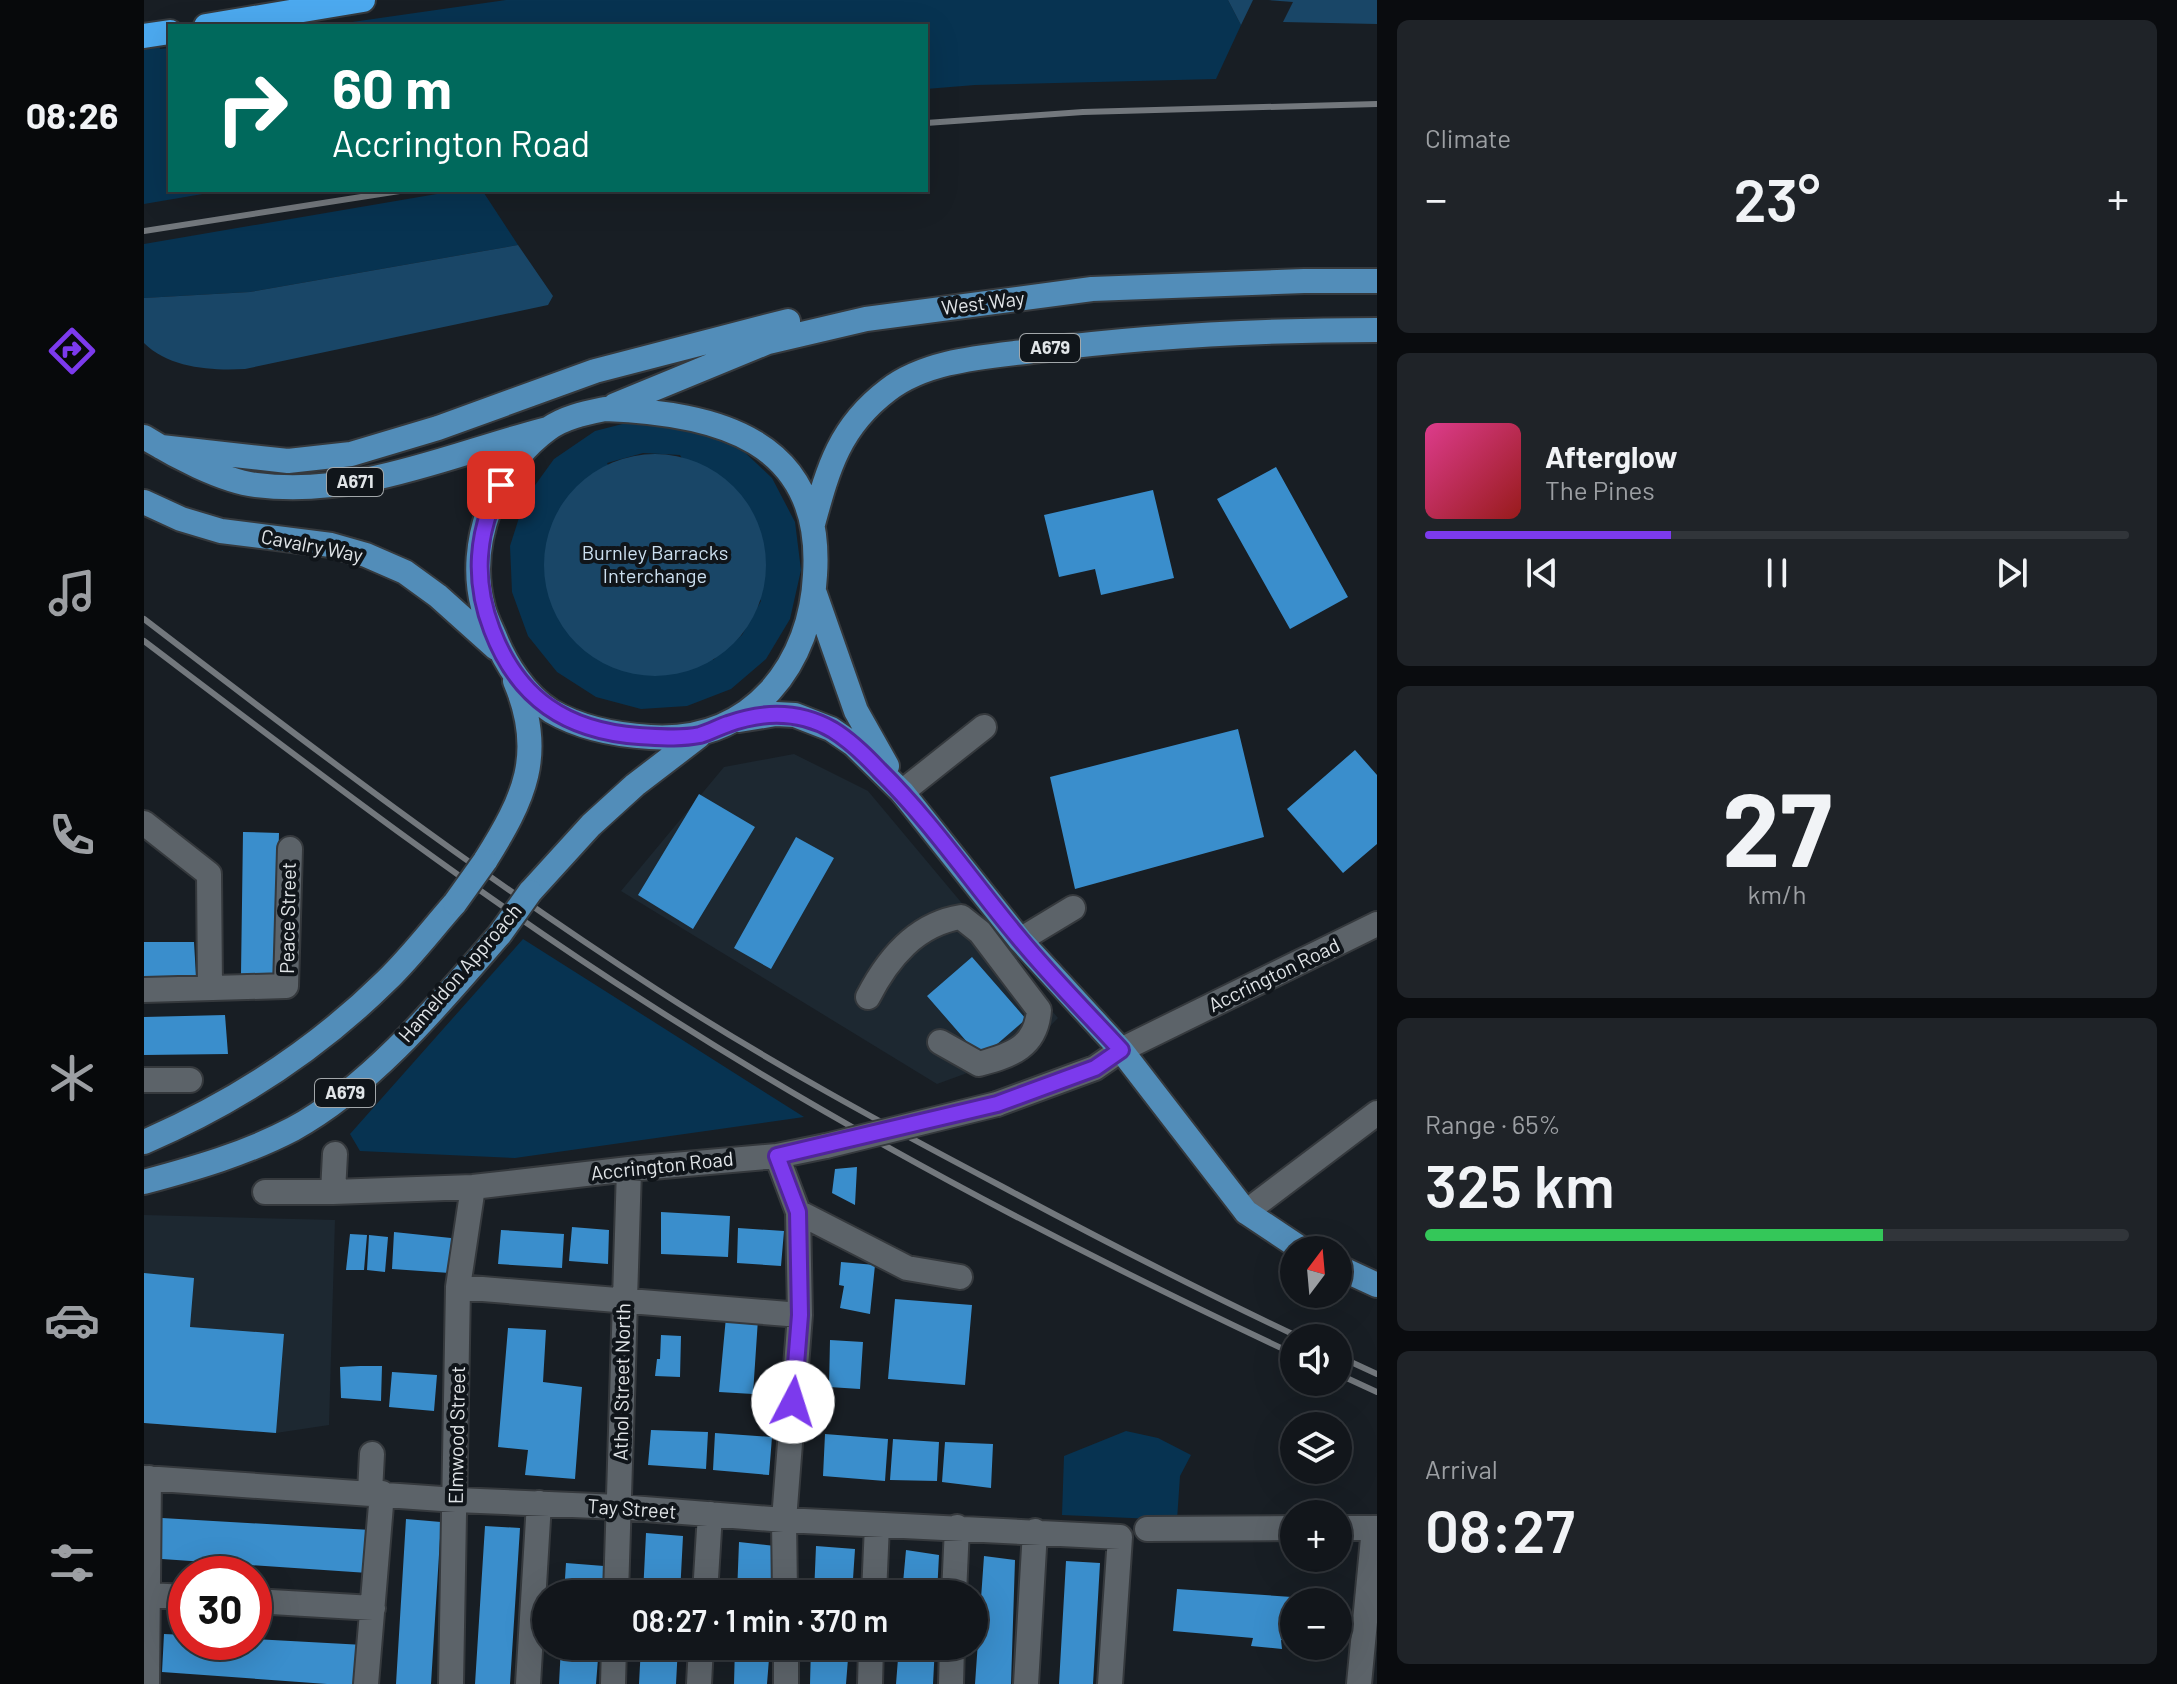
<!DOCTYPE html>
<meta charset="utf-8">
<style>
body{margin:0;font-family:Barlow,sans-serif;background:#1f2328;color:#f1f3f6;height:100vh;display:flex;flex-direction:column;font-size:30px;white-space:nowrap}
*{box-sizing:border-box;margin:0}
p{font-size:26px;color:#9c9fa3}
.icon{flex:none;width:44px;height:44px;fill:none;stroke:currentColor;stroke-width:2;stroke-linecap:round;stroke-linejoin:round}
.map{position:relative;flex:1;overflow:hidden}
.drawer{display:flex;flex-direction:column;gap:20px;padding:20px;background:#0a0c0f;width:800px}
.drawer>*{flex:none}
.hud{position:absolute;left:24px;top:24px;width:760px;height:168px;border-radius:0px;box-shadow:0 8px 32px #0002,0 0 0 2px #31353a;background:#00695c;color:#fff;overflow:hidden}
.needle{width:52px;rotate:16deg}
.controls{position:absolute;left:1136px;top:1236px;display:grid;gap:16px}
.controls a{display:grid;place-items:center;width:72px;height:72px;border-radius:50%;background:#12161b;box-shadow:0 8px 32px #0002,0 0 0 2px #31353a;font-size:40px}
.speed{position:absolute;left:24px;top:1556px;display:flex;gap:16px;font-size:40px;font-weight:700;text-align:center}
.speed>*{display:grid;place-content:center;width:104px;height:104px;border-radius:50%;background:#12161b;box-shadow:0 8px 32px #0002,0 0 0 2px #31353a;line-height:1}
.speed .limit{border:12px solid #d22;background:#fff;color:#111}
.pin{position:absolute;display:grid;place-items:center;width:68px;height:68px;color:#fff;margin:-34px;border-radius:16px;box-shadow:0 4px 12px #0006}
.me{position:absolute;width:88px;margin:-44px;rotate:5deg;stroke-linejoin:round;filter:drop-shadow(0 0 6px #0008)}
.turn{display:flex;align-items:center;gap:28px;height:168px;padding:0 32px;font-size:36px}
.turn .icon{width:104px;height:104px;stroke-width:2.5}
.turn b{display:block;font-size:56px;line-height:68px}
.big{font-size:60px;font-weight:600;line-height:1.1}
.drawer .widget{flex:1;display:flex;flex-direction:column;justify-content:center;gap:12px;min-width:0;padding:0 28px;border-radius:12px;background:#1f2328}
.drawer .dial{align-items:center;gap:0}
.dial b{font-size:104px;line-height:1}
.song{display:flex;align-items:center;gap:24px}
.cover{width:96px;height:96px;border-radius:12px;background:linear-gradient(135deg,hsl(330 70% 55%),hsl(0 70% 35%))}
.played{height:8px;border-radius:4px;background:linear-gradient(90deg,#7c3aed 35%,#31353a 35%)}
.keys{display:flex;justify-content:space-around;direction:ltr}
.heat{display:flex;justify-content:space-between;align-items:center;font-size:44px;direction:ltr}
.charge{height:12px;border-radius:6px;background:linear-gradient(90deg,#34c759 65%,#31353a 0)}
.trip{position:absolute;left:388px;top:1580px;width:456px;height:80px;border-radius:40px;background:#12161b;box-shadow:0 8px 32px #0002,0 0 0 2px #31353a;font-weight:600;line-height:80px;text-align:center}
main{display:flex;flex:1;min-height:0}
.tab-bar{display:flex;flex-direction:column;width:144px;justify-content:space-around;align-items:center;background:#07090b;color:#9c9fa3}
.tab-bar .icon{width:56px;height:56px}
.tab-bar .active{color:#7c3aed}
.tab-bar b{font-size:36px;color:#f1f3f6}
.map>svg:first-child{display:block}
</style>
<main>
<nav class="tab-bar">
<b>08:26</b>
<svg class="icon active" aria-label="directions" viewBox="0 0 24 24"><path d="M12 3l9 9-9 9-9-9zM9 14v-3h6M13 9l2 2-2 2"/></svg>
<svg class="icon" aria-label="music" viewBox="0 0 24 24"><path d="M9 18V5l10-2v13"/><circle cx="6" cy="18" r="3"/><circle cx="16" cy="16" r="3"/></svg>
<svg class="icon" aria-label="phone" viewBox="0 0 24 24"><path d="M5 4h4l2 5-3 2q2 4 5 5l2-3 5 2v4C11 20 4 13 5 4z"/></svg>
<svg class="icon" aria-label="climate" viewBox="0 0 24 24"><path d="M12 3v18M4 7l16 10M4 17L20 7"/></svg>
<svg class="icon" aria-label="car" viewBox="0 0 24 24"><path d="M5 17H2v-5l4-1 3-4h7l3 4 3 1v5h-3M9 17h6M6 11h13"/><circle cx="7" cy="17" r="2"/><circle cx="17" cy="17" r="2"/></svg>
<svg class="icon" aria-label="filters" viewBox="0 0 24 24"><path d="M4 7h16M4 17h16"/><circle cx="9" cy="7" r="2"/><circle cx="15" cy="17" r="2"/></svg>
</nav>
<div class="map">
<svg width="1233" height="1684" viewBox="0 0 1233 1684">
<rect width="100%" height="100%" fill="#181e24"/>
<path fill="#1d2831" d="M650 754 724 791 914 1018 881 1052 793 1084 477 891 580 767Z
M0 1215 191 1220 185 1425 132 1433 0 1423Z"/>
<path fill="#073351" fill-rule="evenodd" d="M362 0H1084L1097 25 1072 79 831 85 782 89V26H180Z
M15 45 16 49 26 48V190H82L0 204V47Z
M316 190H338L374 245 106 292 0 298V244Z
M498 419 547 423 592 444 628 478 651 522 657 570 646 619 622 659 587 689 543 706 497 709 452 697 413 672 384 636 368 592 366 546 381 499 410 459 451 431ZM499 453 536 455 617 601 598 635 569 660 463 463Z
M379 939 660 1117 371 1158 216 1151 206 1134Z
M982 1431 1014 1438 1047 1455 1036 1476 1033 1520 918 1515 920 1456Z"/>
<path fill="#194667" d="M1084 0H1109L1097 25Z
M1124 0H1233V24L1139 22 1149 2Z
M374 245 409 296 404 305 101 369C68 371 25 368 0 343V298L106 292Z
M400 565a111 111 0 1 1 222 0a111 111 0 1 1-222 0Z"/>
<path fill="#3a8ecc" d="M1132 467 1204 597 1146 629 1073 499Z
M1009 490 1030 578 957 595 951 569 915 577 900 515Z
M1094 729 1120 837 931 889 906 777Z
M1211 750 1233 775V844L1199 873 1143 809Z
M555 794 611 827 549 929 494 895Z
M99 832 135 833 131 974H97Z
M652 837 690 858 627 969 590 948Z
M0 942H50L52 976 0 978Z
M828 957 882 1019 837 1058 783 996Z
M81 1015 84 1054 0 1055V1017Z
M713 1167 711 1205 688 1193 691 1169Z
M517 1212 586 1216 584 1257 517 1254Z
M428 1227 465 1230 464 1264 425 1261Z
M594 1228 640 1231 637 1266 593 1263Z
M357 1230 420 1234 418 1268 354 1264Z
M250 1232 307 1238 306 1273 248 1269Z
M206 1234 223 1235 220 1270H202Z
M225 1235 244 1237 241 1272 223 1270Z
M697 1262 731 1265 726 1314 696 1308 700 1286 695 1285Z
M0 1273 50 1278 46 1327 140 1334 132 1433 0 1423Z
M751 1299 828 1305 821 1385 744 1379Z
M582 1317 614 1319 609 1394 575 1392Z
M364 1328 402 1330 399 1382 438 1387 431 1479 381 1475 384 1450 354 1447Z
M517 1335 537 1336 536 1377 511 1376 513 1359H516Z
M686 1340 719 1342 716 1389 685 1387Z
M216 1366H238L237 1401 197 1398 196 1367Z
M248 1372 293 1375 290 1411 245 1407Z
M507 1430 564 1432 562 1469 504 1465Z
M571 1433 628 1437 625 1475 569 1470Z
M681 1434 744 1439 741 1481 679 1476Z
M749 1439 795 1442 793 1481 746 1480Z
M801 1442 849 1444 847 1488 798 1482Z
M18 1518 227 1530 224 1573 18 1559Z
M262 1519 297 1522 287 1684H252Z
M341 1526 376 1528 366 1684H331Z
M502 1533 539 1536 536 1594H499Z
M595 1542 631 1546 628 1594H593Z
M672 1546 711 1549 708 1594H670Z
M762 1550 795 1555 793 1594H758Z
M840 1556 871 1560 867 1684H831Z
M922 1561 956 1563 949 1684H915Z
M422 1563 460 1566 458 1594H420Z
M1033 1589 1192 1600V1602H1150V1642L1137 1640 1138 1649 1107 1646 1109 1638 1029 1631Z
M1194 1600H1199L1196 1625H1194Z
M20 1634 42 1635V1642H110V1639L220 1645 217 1684H183L18 1672Z
M417 1646H455L452 1684H415Z
M497 1646H534L532 1684H495Z
M591 1646H626L623 1684H590Z
M667 1646H705L702 1684H666Z
M755 1646H791L789 1684H752Z"/>
<g fill="none" stroke-linecap="round" stroke-linejoin="round">
<g stroke="#35393d" stroke-width="28">
<path id="minor" d="M758 792 840 727
M0 823 65 874 66 988
M876 940 929 908
M0 990 142 986 146 849
M724 997C744 958 772 924 817 917L836 932 895 1010C892 1047 868 1055 835 1064L796 1042
M0 1080H46
M853 1104 951 1068 977 1050 1233 924
M633 1156 654 1212 656 1315 640 1520 641 1594
M121 1192H189L191 1154
M189 1192 329 1187 485 1169 633 1156 682 1146
M654 1212 763 1268 816 1277
M1102 1212 1233 1113
M314 1287 656 1315
M0 1478 312 1500 475 1507 640 1520 976 1537 966 1684
M226 1492 228 1454
M1194 1528H1233
M1003 1529 1150 1528
M472 1594 485 1169
M561 1594 566 1514
M730 1594 733 1525
M810 1594 813 1527
M4 1595 42 1597
M110 1601 229 1608
M642 1646V1684
M3 1684 5 1478
M222 1684 238 1493
M307 1684 314 1287 329 1187
M384 1684 395 1503
M469 1684 470 1646
M555 1684 557 1646
M726 1684 727 1646
M807 1684 808 1646
M882 1684 891 1531
M1215 1684 1230 1528"/>
</g>
<g stroke="#35393d" stroke-width="28">
<path id="major" d="M471 405 624 342 722 319 948 289 1160 281H1233
M461 409C572 413 680 439 671 575 669 617 655 659 626 691 594 726 553 740 506 737 472 735 438 729 407 711 381 695 361 663 350 635 346 626 341 616 339 607 322 543 352 467 404 429 421 417 442 413 461 409Z
M0 437C29 455 78 481 112 485 213 498 307 454 403 429
M17 447 144 461 207 454 294 428 451 371 644 321
M0 502 37 519 77 531 187 545 222 555 261 572 294 596 352 648
M669 524C684 469 695 427 744 390 783 360 841 357 888 351 1003 336 1117 330 1233 330
M671 594 712 711 743 766
M595 720 632 714 651 715 687 729 709 744 758 792 876 940 977 1050 1102 1212 1159 1250
M341 861C380 799 402 754 371 681
M386 892 447 825 491 785 555 736
M0 1142C90 1103 172 1050 242 981 267 957 288 929 311 903
M0 1182C52 1168 101 1154 149 1129 228 1086 298 1001 356 934
M1194 1267 1233 1285"/>
</g>
<g stroke="#35393d" stroke-width="28">
<path id="highway" d="M62 26 219 0
M0 36 26 32"/>
</g>
<use href="#minor" stroke="#5c6369" stroke-width="24"/>
<use href="#major" stroke="#528db9" stroke-width="24"/>
<use href="#highway" stroke="#4ca9ef" stroke-width="24"/>
<path stroke="#73787d" stroke-width="6" d="M782 123 939 112 1233 104
M0 231 262 190
M0 619C167 747 334 874 512 989 623 1061 739 1124 857 1186 956 1239 1055 1290 1157 1338
M0 641C165 766 329 892 503 1003 709 1136 928 1250 1150 1354
M1194 1356 1233 1374
M1194 1374 1233 1392"/>
<g stroke="#35393d" stroke-width="28" stroke-linecap="butt">
<path id="minor-bridge" d="M682 1146 853 1104"/>
</g>
<g stroke="#35393d" stroke-width="28" stroke-linecap="butt">
<path id="major-bridge" d="M311 903 341 861
M356 934 386 892"/>
</g>
<use href="#minor-bridge" stroke="#5c6369" stroke-width="24"/>
<use href="#major-bridge" stroke="#528db9" stroke-width="24"/>
</g>
<g fill="none" stroke-linecap="round" stroke-linejoin="round">
<g stroke="#51269a" stroke-width="20">
<path id="route" d="M357 485C332 531 329 581 348 630 374 699 423 731 495 736 515 737 536 739 556 735 566 732 575 727 584 724 620 711 656 711 689 730 707 741 721 755 735 770 787 821 828 882 875 938 907 977 943 1013 977 1050L951 1068 853 1104 633 1156 654 1212 656 1315 649 1402"/>
</g>
<use href="#route" stroke="#7c3aed" stroke-width="14"/>
</g>
<g text-anchor="middle" stroke-width="8" stroke-linejoin="round" paint-order="stroke">
<g fill="#10151a" stroke="#a2a7aa" stroke-width="2">
<rect x="876" y="334" width="60" height="28" rx="6"/>
<rect x="183" y="468" width="56" height="28" rx="6"/>
<rect x="171" y="1079" width="60" height="28" rx="6"/>
</g>
<g font-size="18" font-weight="bold" fill="#e1e5e8">
<text x="906" y="354">A679</text>
<text x="211" y="488">A671</text>
<text x="201" y="1099">A679</text>
</g>
<g font-size="20" fill="#e1e5e8" stroke="#10151a">
<text transform="translate(839 303) rotate(-7)" y="7">West Way</text>
<text transform="translate(168 546) rotate(11)" y="7">Cavalry Way</text>
<text transform="translate(144 918) rotate(-89)" y="7">Peace Street</text>
<text transform="translate(316 973) rotate(-49)" y="7">Hameldon Approach</text>
<text transform="translate(1130 975) rotate(-26)" y="7">Accrington Road</text>
<text transform="translate(518 1166) rotate(-6)" y="7">Accrington Road</text>
<text transform="translate(478 1382) rotate(-89)" y="7">Athol Street North</text>
<text transform="translate(313 1435) rotate(-89)" y="7">Elmwood Street</text>
<text transform="translate(488 1509) rotate(4)" y="7">Tay Street</text>
</g>
<g font-size="20" fill="#ccdfef" stroke="#10151a">
<text x="511" y="560">Burnley Barracks<tspan x="511" dy="23">Interchange</tspan></text>
</g>
</g>
</svg>
<div class="controls">
<a><svg class="needle" viewBox="-14 -14 28 28"><path d="M0-13l5 13h-10z" fill="#e53935"/><path d="M0 13l5-13h-10z" fill="#9c9fa3"/></svg></a>
<a><svg class="icon" aria-label="sound" viewBox="0 0 24 24"><path d="M4 9h4l5-4v14l-5-4H4zM17 9q2 3 0 6"/></svg></a>
<a><svg class="icon" aria-label="layers" viewBox="0 0 24 24"><path d="M12 4l9 5-9 5-9-5zM3 14l9 5 9-5"/></svg></a>
<a>+</a>
<a>−</a>
</div>
<div class="speed"><div class="limit">30</div></div>
<div class="pin" style="left:357px;top:485px;background:#d93025"><svg class="icon" aria-label="arrive" viewBox="0 0 24 24"><path d="M6 21V4h12l-3 4 3 4H6"/></svg></div>
<svg class="me" style="left:649px;top:1402px" viewBox="-20 -20 40 40"><circle r="19" fill="#fff"/><path d="M0-13L10 11 0 6-10 11z" fill="#7c3aed"/></svg>
<div class="trip">08:27 · 1 min · 370 m</div>
<div class="hud">
<div class="turn"><svg class="icon" aria-label="right" viewBox="0 0 24 24"><path d="M7 20v-9h11M14 6l5 5-5 5"/></svg><div><b>60 m</b>Accrington Road</div></div>
</div>
</div>
<section class="drawer">
<div class="widget"><p>Climate</p>
<div class="heat"><a>−</a><b class="big">23°</b><a>+</a></div>
</div>
<div class="widget">
<div class="song"><i class="cover"></i><div><b>Afterglow</b><p>The Pines</p></div></div>
<div class="played"></div>
<div class="keys"><svg class="icon" aria-label="previous" viewBox="0 0 24 24"><path d="M18 5L8 12l10 7zM5 5v14"/></svg><svg class="icon" aria-label="pause" viewBox="0 0 24 24"><path d="M8 5v14M16 5v14"/></svg><svg class="icon" aria-label="next" viewBox="0 0 24 24"><path d="M6 5l10 7-10 7zM19 5v14"/></svg></div>
</div>
<div class="widget dial"><b>27</b><p>km/h</p></div>
<div class="widget"><p>Range · 65%</p><b class="big">325 km</b><div class="charge"></div></div>
<div class="widget"><p>Arrival</p><b class="big">08:27</b></div>
</section>
</main>
